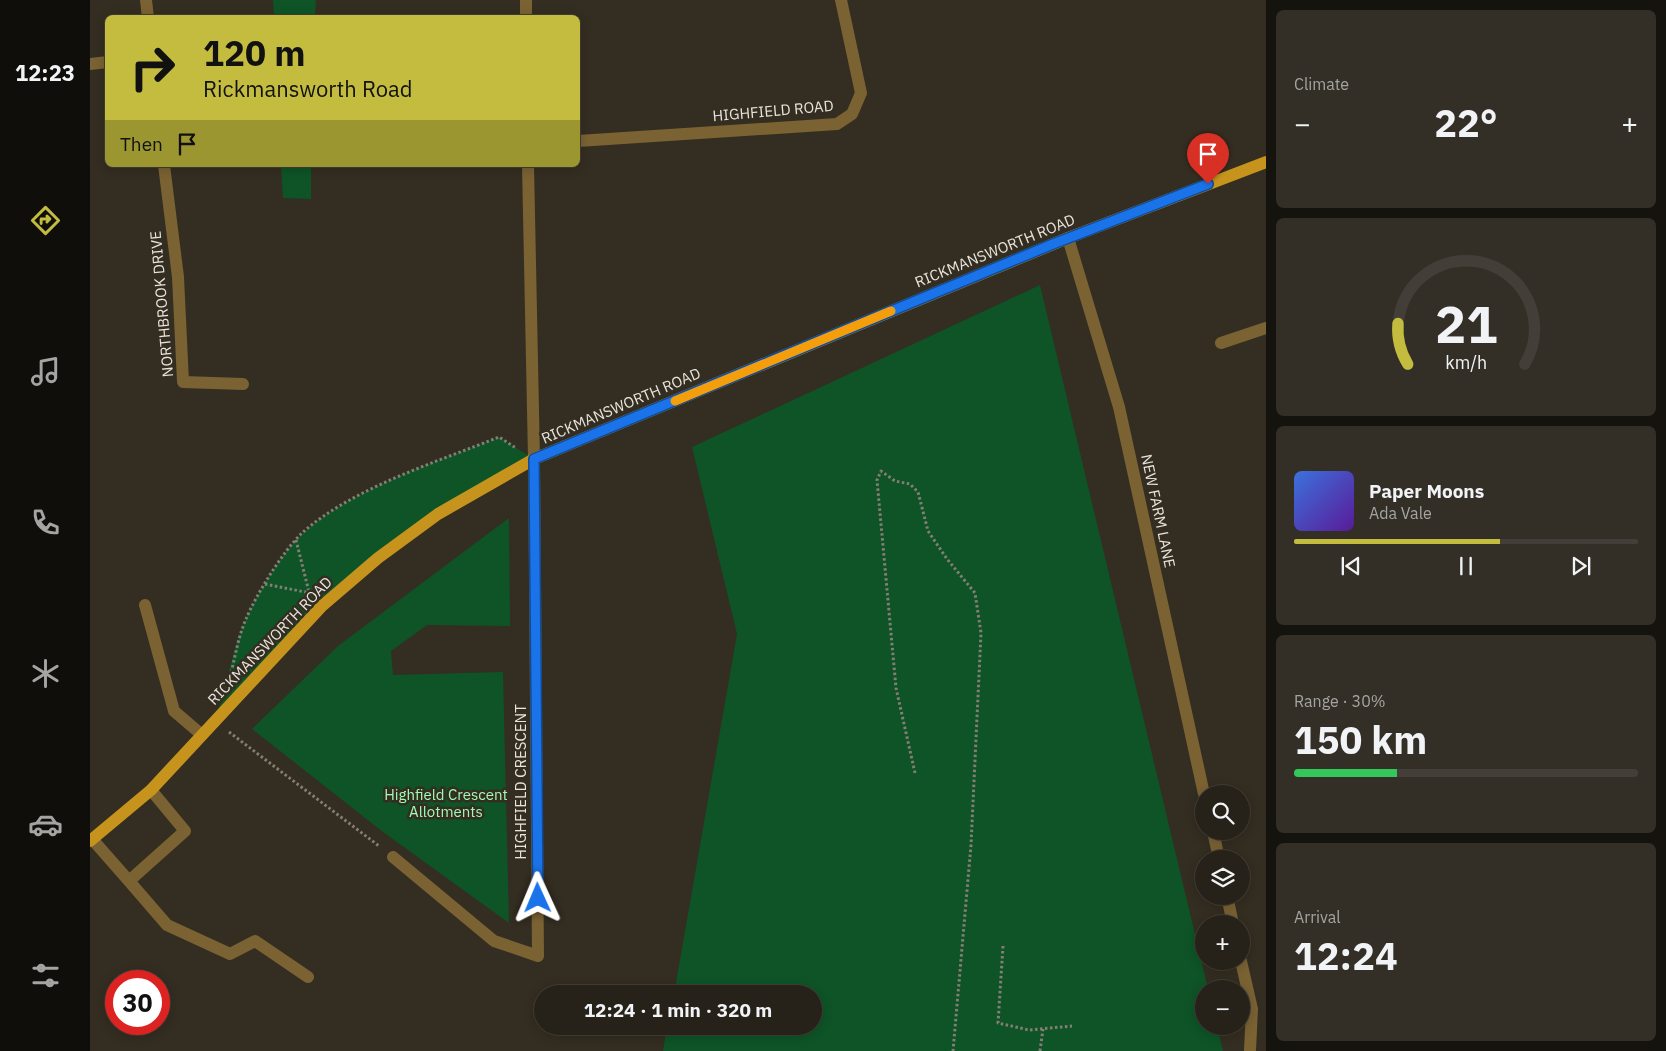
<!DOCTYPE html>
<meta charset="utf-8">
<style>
body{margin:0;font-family:"IBM Plex Sans",sans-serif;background:#332f26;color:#f1f3f6;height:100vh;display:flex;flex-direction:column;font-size:19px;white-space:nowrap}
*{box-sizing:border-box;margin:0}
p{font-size:16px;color:#a4a4a2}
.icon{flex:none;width:28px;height:28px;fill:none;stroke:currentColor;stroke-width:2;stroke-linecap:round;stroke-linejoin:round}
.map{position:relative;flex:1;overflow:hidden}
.drawer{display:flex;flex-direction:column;gap:10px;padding:10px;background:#15130e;width:400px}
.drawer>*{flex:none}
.hud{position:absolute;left:15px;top:15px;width:475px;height:152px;border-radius:8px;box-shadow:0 2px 12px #0003,0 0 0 1px #433f38;background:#c4bc3e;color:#111;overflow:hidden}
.fabs{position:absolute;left:1105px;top:785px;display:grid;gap:10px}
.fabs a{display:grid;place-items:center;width:55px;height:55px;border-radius:50%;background:#272219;box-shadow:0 2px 12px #0003,0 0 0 1px #433f38;font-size:25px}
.speed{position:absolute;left:15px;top:970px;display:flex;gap:10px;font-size:25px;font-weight:700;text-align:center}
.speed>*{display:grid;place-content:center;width:65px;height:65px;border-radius:50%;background:#272219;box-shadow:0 2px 12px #0003,0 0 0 1px #433f38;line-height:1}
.speed .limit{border:8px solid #d22;background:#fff;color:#111}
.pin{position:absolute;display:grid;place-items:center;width:42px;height:42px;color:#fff;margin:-51px -21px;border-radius:50% 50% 50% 0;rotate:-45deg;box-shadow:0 0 5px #0007}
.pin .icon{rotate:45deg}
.me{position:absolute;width:55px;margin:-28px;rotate:359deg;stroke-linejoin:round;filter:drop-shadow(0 0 4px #0008)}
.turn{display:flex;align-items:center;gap:18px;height:105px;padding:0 15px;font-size:22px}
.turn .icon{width:65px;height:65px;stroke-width:2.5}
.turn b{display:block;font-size:35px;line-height:42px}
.then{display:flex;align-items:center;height:48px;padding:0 15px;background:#0003;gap:10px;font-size:19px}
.big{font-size:38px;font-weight:700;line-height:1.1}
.drawer .tile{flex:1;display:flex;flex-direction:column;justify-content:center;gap:8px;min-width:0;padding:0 18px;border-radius:8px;background:#332f26}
.drawer .dial{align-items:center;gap:0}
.dial svg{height:130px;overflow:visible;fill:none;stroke:#433f38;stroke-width:7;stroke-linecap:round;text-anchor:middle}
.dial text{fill:#f1f3f6;stroke:none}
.song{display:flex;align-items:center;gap:15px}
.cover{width:60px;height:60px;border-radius:8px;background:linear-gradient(135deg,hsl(220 70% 55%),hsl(270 70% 35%))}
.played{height:5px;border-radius:2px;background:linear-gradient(90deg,#c4bc3e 60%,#433f38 60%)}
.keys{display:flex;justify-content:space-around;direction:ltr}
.heat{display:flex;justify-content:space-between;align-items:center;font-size:28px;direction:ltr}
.charge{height:8px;border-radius:4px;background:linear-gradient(90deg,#34c759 30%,#433f38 0)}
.trip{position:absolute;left:444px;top:985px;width:288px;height:50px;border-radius:25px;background:#272219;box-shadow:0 2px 12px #0003,0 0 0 1px #433f38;font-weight:700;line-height:50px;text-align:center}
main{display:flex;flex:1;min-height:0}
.tab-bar{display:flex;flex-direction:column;width:90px;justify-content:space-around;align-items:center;background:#100e0a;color:#a4a4a2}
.tab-bar .icon{width:35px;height:35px}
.tab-bar .on{color:#c4bc3e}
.tab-bar b{font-size:22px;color:#f1f3f6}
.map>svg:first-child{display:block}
</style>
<main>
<nav class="tab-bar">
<b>12:23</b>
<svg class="icon on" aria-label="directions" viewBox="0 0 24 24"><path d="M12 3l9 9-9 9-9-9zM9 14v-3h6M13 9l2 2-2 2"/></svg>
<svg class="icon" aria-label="music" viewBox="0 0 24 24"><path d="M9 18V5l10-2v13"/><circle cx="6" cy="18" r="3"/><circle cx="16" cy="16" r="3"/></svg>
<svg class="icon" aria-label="phone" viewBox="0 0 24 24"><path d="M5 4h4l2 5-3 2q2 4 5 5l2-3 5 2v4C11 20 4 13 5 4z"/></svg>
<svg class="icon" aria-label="climate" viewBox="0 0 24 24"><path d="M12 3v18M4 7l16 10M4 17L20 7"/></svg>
<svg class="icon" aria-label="car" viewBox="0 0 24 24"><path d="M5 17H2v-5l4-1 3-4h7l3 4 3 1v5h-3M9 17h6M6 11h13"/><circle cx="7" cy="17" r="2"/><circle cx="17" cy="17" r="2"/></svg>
<svg class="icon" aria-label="filters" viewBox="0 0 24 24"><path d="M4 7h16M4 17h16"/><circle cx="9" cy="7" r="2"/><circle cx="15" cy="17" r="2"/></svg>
</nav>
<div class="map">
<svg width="1176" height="1051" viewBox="0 0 1176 1051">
<rect width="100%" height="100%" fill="#342d21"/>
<path fill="#0e5427" d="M183 0H226L225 17H184Z
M191 165H221V199L193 198Z
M950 285 1118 989H1114V1026H1127L1133 1051H573L577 1026H722V994H584L647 634 602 447Z
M409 437 444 459 288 558 126 719C135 689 144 646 156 618 168 593 193 551 213 533 263 488 346 462 409 437Z
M419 518 420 626 337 625 301 651 303 675 413 672 419 923 293 832 162 729 248 646Z"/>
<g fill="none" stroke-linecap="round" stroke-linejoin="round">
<path stroke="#847e74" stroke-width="3" stroke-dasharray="2.5 2.5" stroke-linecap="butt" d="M206 540 219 592
M175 584 220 593
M140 677C145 658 148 637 156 619 166 595 193 551 212 533 262 488 347 462 409 437L426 448
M139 732 289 846
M825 773 806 688 787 480 791 471 805 481 820 484 828 492 838 531 857 559 885 593 891 633 881 845 863 1051
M913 946 908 1023 939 1030 982 1026
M950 1051 953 1029"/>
<path stroke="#7a6233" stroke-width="12" d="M1131 343 1176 328
M55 605 84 711 112 735"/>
<path stroke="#7a6233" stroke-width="12" d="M56 0 58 18
M436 0V18
M0 64 18 62
M488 141 747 124 762 114 771 93 751 0
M74 165 88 277 93 382 153 384
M978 238 1029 407 1114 794
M1123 831 1129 859
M2 839 39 881 95 831 61 790
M303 857 404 941 448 956 444 459 438 165
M39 881 77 925 140 954 165 941 218 977
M1137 896 1143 924
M1151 961 1162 1009 1160 1050"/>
<path stroke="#c6941d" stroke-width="12" d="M0 841 61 790 232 606 288 558 348 514 444 459 978 238 1176 162"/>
</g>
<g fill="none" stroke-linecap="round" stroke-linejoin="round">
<g stroke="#114b97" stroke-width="12">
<path id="route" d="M448 898 444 459 963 244 1118 184"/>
</g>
<use href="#route" stroke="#1a73e8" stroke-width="9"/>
<path stroke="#f59e0b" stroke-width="9" d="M585 401 801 311"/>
</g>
<g text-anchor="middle" stroke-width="5" stroke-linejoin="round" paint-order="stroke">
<g font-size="15" fill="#e9e5dd" stroke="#342d21">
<text transform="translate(683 111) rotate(-5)" y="5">HIGHFIELD ROAD</text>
<text transform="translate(905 251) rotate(-22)" y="5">RICKMANSWORTH ROAD</text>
<text transform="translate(72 304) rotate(-95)" y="5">NORTHBROOK DRIVE</text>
<text transform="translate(531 406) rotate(-23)" y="5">RICKMANSWORTH ROAD</text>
<text transform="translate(1068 511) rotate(78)" y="5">NEW FARM LANE</text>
<text transform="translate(180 641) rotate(-46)" y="5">RICKMANSWORTH ROAD</text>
<text transform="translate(431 782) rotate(-90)" y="5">HIGHFIELD CRESCENT</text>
</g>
<g font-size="15" fill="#9ffab3" stroke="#342d21">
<text x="356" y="800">Highfield Crescent<tspan x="356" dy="17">Allotments</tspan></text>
</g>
</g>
</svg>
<div class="fabs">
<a><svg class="icon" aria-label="search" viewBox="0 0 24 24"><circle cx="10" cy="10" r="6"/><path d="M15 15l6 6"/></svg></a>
<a><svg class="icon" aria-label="layers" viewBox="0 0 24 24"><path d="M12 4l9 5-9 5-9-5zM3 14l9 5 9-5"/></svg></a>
<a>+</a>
<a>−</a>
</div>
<div class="speed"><div class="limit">30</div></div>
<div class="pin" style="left:1118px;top:184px;background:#d93025"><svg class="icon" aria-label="arrive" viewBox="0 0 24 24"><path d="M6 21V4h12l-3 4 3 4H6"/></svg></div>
<svg class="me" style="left:448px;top:898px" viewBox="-20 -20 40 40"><path d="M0-17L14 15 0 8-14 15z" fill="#1a73e8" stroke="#fff" stroke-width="4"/></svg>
<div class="trip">12:24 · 1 min · 320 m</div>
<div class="hud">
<div class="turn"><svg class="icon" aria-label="right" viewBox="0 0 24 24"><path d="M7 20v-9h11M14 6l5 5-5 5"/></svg><div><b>120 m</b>Rickmansworth Road</div></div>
<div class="then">Then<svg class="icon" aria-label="arrive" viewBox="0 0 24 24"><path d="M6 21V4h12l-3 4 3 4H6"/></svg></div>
</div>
</div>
<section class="drawer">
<div class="tile"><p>Climate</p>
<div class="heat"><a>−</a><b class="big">22°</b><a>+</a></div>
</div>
<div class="tile dial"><svg viewBox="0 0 100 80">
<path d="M14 69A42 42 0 1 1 86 69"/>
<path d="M14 69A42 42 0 0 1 8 44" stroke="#c4bc3e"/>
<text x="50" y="56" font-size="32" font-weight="700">21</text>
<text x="50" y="72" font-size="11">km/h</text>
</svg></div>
<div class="tile">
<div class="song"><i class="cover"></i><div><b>Paper Moons</b><p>Ada Vale</p></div></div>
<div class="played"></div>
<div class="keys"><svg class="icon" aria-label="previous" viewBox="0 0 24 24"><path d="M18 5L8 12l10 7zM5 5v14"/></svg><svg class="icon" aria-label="pause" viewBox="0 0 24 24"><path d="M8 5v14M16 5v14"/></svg><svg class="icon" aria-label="next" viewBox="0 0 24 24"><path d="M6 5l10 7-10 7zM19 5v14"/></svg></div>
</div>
<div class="tile"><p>Range · 30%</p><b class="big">150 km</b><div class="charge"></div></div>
<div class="tile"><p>Arrival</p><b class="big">12:24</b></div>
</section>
</main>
